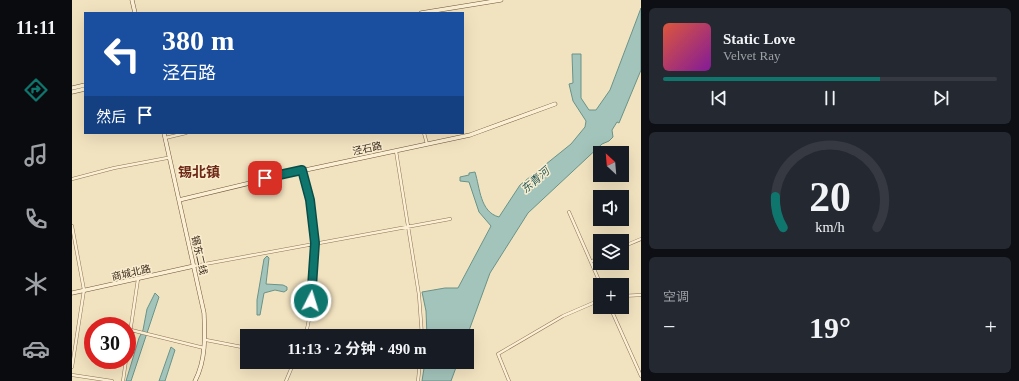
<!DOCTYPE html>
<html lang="zh">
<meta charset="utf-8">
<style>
body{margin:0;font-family:"Times New Roman","Noto Sans SC",serif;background:#242831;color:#f1f3f6;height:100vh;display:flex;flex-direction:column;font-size:15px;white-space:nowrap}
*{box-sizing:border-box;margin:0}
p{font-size:13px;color:#9ea1a6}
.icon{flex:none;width:22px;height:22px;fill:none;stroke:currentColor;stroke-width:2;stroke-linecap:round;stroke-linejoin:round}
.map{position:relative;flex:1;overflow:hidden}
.panel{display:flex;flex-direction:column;gap:8px;padding:8px;background:#0d0f14;width:378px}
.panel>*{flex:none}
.banner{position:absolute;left:12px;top:12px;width:380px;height:122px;border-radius:0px;box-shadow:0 4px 16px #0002;background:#1a4fa0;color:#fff;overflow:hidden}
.needle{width:26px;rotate:334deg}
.tools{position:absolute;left:521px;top:146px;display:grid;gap:8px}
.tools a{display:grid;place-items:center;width:36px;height:36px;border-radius:0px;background:#171b24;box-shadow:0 4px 16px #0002;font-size:20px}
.speed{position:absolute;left:12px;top:317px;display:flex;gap:8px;font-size:20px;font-weight:700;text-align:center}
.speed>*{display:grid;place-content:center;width:52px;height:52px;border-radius:50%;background:#171b24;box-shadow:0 4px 16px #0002;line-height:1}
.speed .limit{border:6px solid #d22;background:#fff;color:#111}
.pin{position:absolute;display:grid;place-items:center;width:34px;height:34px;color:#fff;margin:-17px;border-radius:8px;box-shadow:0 2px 6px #0006}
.me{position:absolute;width:44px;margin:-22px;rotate:5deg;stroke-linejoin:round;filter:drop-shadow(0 0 3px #0008)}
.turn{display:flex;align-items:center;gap:14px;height:84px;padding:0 12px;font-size:18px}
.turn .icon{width:52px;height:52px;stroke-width:2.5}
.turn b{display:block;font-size:28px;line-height:34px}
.then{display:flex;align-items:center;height:38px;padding:0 12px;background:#0003;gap:8px;font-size:15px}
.big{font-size:30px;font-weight:700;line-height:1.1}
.panel .tile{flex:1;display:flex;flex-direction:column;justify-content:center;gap:6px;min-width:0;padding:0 14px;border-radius:6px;background:#242831}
.panel .dial{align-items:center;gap:0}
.dial svg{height:104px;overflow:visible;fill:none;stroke:#363941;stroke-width:7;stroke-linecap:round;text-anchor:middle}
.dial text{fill:#f1f3f6;stroke:none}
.song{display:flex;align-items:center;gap:12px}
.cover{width:48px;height:48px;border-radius:6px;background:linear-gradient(135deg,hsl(10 70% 55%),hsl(290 70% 35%))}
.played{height:4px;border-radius:2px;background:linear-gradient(90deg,#0f766e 65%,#363941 65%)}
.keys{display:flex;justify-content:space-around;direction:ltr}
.heat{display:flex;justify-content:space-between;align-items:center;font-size:22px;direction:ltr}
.trip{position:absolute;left:168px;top:329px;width:234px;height:40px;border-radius:0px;background:#171b24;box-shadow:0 4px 16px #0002;font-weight:700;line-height:40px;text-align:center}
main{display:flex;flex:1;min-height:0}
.menu{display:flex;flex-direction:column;width:72px;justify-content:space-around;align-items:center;background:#090b0e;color:#9ea1a6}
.menu .icon{width:28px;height:28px}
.menu .on{color:#0f766e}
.menu b{font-size:18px;color:#f1f3f6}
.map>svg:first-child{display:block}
</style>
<main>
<nav class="menu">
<b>11:11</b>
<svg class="icon on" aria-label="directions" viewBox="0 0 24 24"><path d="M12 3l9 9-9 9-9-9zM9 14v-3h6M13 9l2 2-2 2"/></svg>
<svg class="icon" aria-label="music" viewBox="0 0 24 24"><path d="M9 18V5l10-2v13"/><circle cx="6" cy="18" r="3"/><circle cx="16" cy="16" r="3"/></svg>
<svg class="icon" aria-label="phone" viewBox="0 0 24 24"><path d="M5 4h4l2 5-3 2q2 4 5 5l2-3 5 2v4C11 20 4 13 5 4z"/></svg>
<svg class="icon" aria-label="climate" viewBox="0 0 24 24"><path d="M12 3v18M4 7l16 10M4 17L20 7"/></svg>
<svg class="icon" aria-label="car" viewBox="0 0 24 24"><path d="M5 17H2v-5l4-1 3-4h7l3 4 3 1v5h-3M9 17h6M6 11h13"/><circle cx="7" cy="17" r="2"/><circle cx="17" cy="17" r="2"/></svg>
</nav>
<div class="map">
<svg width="569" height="381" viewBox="0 0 569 381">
<rect width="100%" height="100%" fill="#f2e3c0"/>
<path fill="#a3c4ba" stroke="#699389" d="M569 8V70L547 123 545 122 540 130 541 137 537 141 530 144 456 213 418 273 395 336H355L354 311 350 292 373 288H386L419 226 407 212 397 182 388 181V177L397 175V173L403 172C408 188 408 212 427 217L448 185 499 144 513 127 514 121 501 101 497 84 501 83 500 54H509V98L517 110H524L538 90Z
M195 256 197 258 194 284 211 285 215 287V290L212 292 203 290 192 293 188 315H185V300L192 259Z
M83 293 87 297 59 381H54L67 338 71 330 75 309Z
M99 347 103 350 93 381H87Z
M353 362H386L379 381H350Z"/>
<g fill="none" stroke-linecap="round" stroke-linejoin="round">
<g stroke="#8e7356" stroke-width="3.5">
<path id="street" d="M352 133 355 144
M93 138 114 133
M324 151 347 295 350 336
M231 171C242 214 244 246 240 290 239 306 238 321 233 336
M0 179 42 168 95 158
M497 212 529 285
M0 226 12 290 0 367
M550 247 569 239
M520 261 528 257
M122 266 378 219
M550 296 569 295
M538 307 569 376
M59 330 132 348
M134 340 175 348
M55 353 66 279
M0 375 40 381
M51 381 54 360
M214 381 222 362
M346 381 348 362
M437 381 426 354 491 316 528 300"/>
</g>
<g stroke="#6f5439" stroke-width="4.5">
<path id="secondary" d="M60 0 63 13
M349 13 429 0
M0 88 13 85
M0 92 13 89
M92 133 132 313C133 336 134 360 123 381
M107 200 224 172 398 135 483 104
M0 293 122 266"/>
</g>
<use href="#street" stroke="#fcf0d4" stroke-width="2.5"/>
<use href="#secondary" stroke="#fcf0d4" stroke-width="3.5"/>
</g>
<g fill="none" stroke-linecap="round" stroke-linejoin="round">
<g stroke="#0a4d48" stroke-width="10">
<path id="route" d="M193 178 230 170 238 200 243 243 239 301"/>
</g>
<use href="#route" stroke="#0f766e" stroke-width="7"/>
</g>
<g text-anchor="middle" stroke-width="3" stroke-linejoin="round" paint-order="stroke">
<g font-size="10" fill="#3b2b1c" stroke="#f9edd0">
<text transform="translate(295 148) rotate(-12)" y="4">泾石路</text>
<text transform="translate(128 255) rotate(77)" y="4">锡东二线</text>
<text transform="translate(59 272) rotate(-13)" y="4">商城北路</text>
</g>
<g font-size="11" font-style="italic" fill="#295d59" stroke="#f9edd0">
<text transform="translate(463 180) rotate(-41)" y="4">东青河</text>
</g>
<g font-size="14" font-weight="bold" fill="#6d2816" stroke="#f9edd0">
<text x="127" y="177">锡北镇</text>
</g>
</g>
</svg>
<div class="tools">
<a><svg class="needle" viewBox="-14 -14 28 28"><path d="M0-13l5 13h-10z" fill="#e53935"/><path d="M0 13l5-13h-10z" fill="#9ea1a6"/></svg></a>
<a><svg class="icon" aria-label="sound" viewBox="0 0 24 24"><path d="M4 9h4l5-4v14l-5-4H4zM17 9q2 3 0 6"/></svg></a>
<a><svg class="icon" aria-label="layers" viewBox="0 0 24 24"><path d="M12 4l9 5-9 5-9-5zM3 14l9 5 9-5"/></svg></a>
<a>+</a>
</div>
<div class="speed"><div class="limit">30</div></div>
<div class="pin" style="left:193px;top:178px;background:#d93025"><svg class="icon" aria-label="arrive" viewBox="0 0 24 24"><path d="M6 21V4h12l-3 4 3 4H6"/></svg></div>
<svg class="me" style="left:239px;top:301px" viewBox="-20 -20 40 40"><circle r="17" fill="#0f766e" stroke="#fff" stroke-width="3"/><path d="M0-11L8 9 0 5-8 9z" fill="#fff"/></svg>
<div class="trip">11:13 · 2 分钟 · 490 m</div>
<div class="banner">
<div class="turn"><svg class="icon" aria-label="left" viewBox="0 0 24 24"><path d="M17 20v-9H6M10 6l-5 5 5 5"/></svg><div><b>380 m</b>泾石路</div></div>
<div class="then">然后<svg class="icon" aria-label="arrive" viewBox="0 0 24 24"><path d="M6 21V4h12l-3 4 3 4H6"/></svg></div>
</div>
</div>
<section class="panel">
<div class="tile">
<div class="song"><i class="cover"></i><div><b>Static Love</b><p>Velvet Ray</p></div></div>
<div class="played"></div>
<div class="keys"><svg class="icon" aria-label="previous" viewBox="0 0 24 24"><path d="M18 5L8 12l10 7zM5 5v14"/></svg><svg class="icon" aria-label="pause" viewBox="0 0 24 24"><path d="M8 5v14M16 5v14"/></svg><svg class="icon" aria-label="next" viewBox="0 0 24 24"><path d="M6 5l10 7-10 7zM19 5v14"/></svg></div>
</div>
<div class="tile dial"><svg viewBox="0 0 100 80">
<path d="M14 69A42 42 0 1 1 86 69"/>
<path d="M14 69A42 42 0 0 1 8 45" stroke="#0f766e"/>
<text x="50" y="56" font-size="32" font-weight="700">20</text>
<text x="50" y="72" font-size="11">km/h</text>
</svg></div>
<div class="tile"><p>空调</p>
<div class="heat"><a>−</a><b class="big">19°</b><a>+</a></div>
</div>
</section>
</main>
